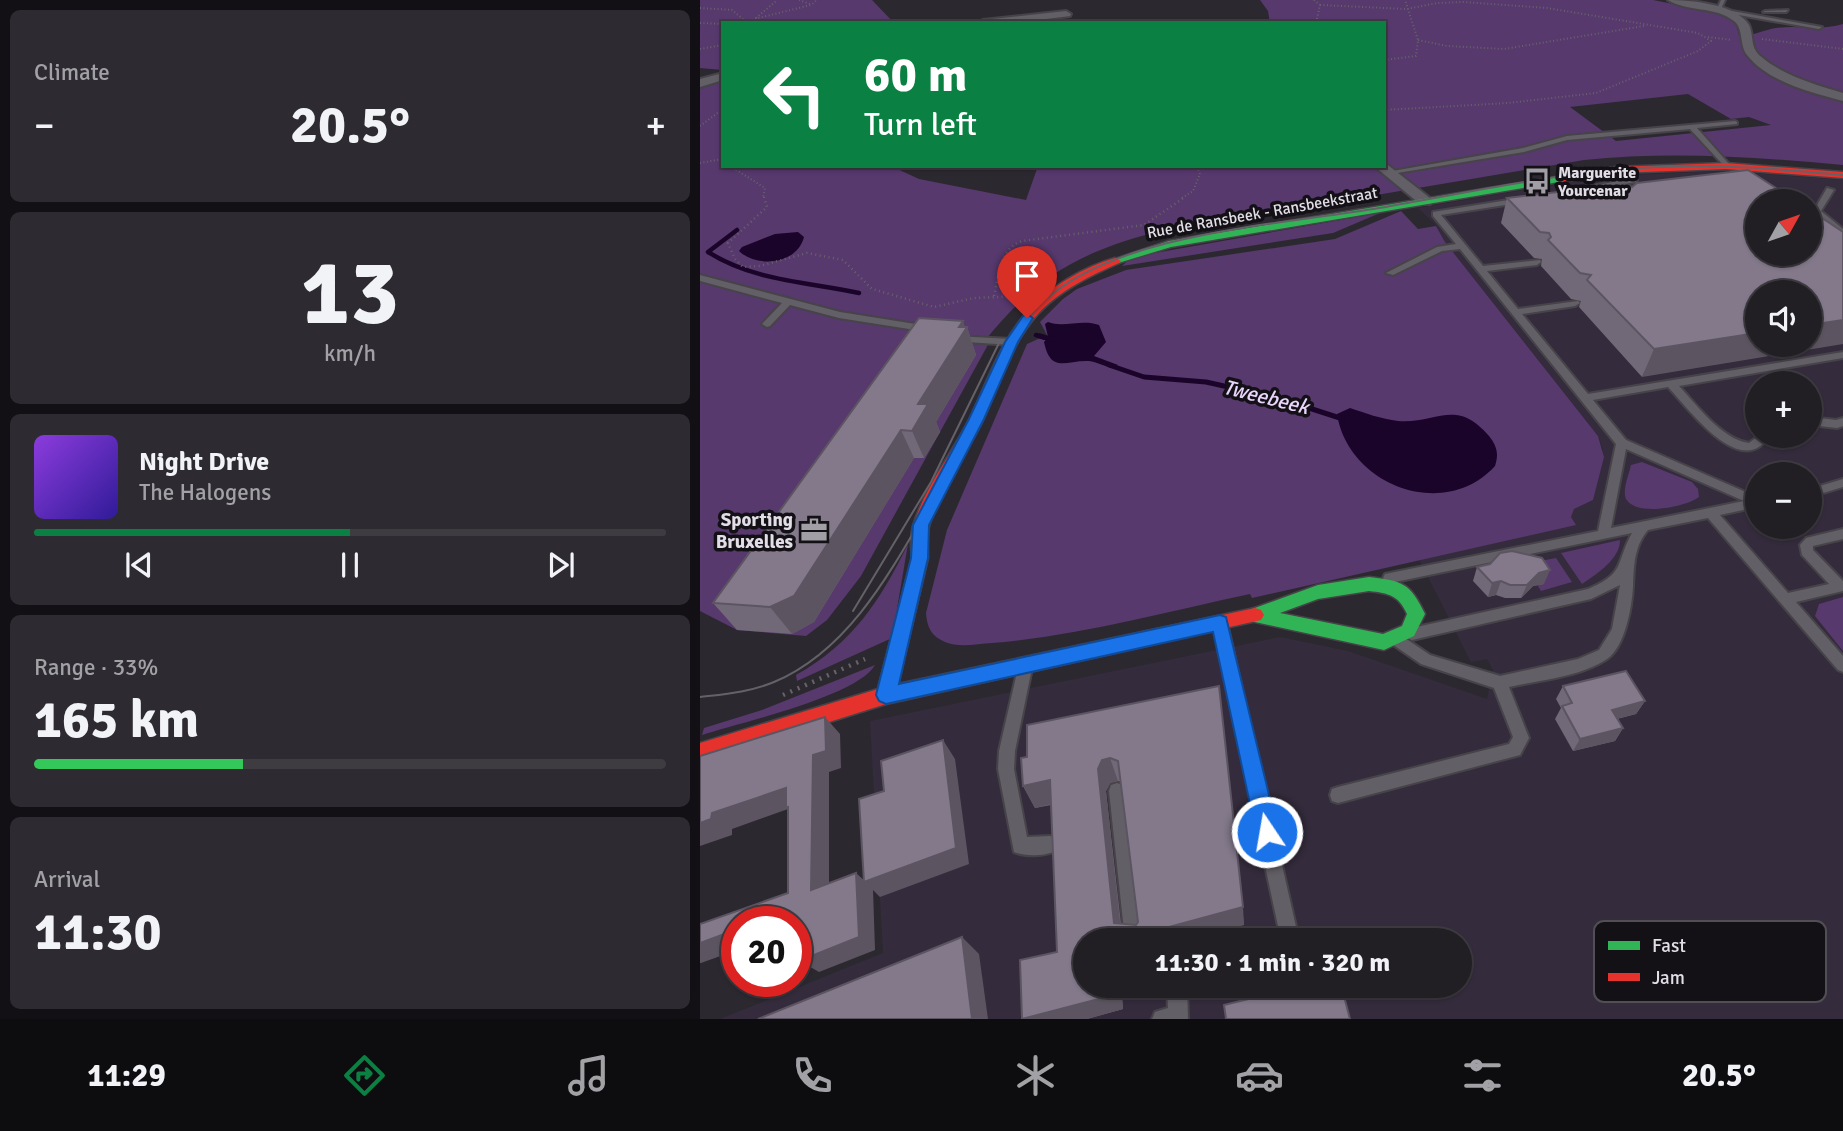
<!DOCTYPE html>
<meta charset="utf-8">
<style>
body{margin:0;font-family:Signika,sans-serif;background:#2d2b31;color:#f1f3f6;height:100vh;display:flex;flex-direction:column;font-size:26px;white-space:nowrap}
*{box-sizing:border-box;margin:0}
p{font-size:23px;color:#a2a2a6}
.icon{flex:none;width:38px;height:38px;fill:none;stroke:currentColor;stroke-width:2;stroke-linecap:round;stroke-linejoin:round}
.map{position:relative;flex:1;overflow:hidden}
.details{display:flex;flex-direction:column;gap:10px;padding:10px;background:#121014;width:700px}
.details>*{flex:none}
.banner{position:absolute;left:21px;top:21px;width:665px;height:147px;border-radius:0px;box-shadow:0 2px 5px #0004,0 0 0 2px #3e3c41;background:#0b8043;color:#fff;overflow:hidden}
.needle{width:46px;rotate:50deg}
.tools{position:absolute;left:1045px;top:189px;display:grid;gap:14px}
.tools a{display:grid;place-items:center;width:77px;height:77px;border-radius:50%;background:#211e24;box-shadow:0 2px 5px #0004,0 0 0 2px #3e3c41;font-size:35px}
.speed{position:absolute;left:21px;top:906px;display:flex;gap:14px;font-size:35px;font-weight:700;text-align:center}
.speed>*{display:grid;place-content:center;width:91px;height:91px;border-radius:50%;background:#211e24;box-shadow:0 2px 5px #0004,0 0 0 2px #3e3c41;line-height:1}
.speed .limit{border:10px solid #d22;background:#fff;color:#111}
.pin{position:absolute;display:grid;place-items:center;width:60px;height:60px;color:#fff;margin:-72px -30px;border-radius:50% 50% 50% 0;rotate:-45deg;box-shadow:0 0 7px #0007}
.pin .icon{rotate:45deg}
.me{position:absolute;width:77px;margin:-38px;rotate:348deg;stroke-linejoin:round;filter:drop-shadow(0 0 5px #0008)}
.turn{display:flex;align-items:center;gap:24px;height:147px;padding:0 28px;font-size:32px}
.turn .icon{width:91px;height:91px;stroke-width:2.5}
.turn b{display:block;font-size:49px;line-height:60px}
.big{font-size:52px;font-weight:700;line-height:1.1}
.details .card{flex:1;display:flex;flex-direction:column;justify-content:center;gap:10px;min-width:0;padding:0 24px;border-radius:10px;background:#2d2b31}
.details .dial{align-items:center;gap:0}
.dial b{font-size:91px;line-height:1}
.song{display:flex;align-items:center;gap:21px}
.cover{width:84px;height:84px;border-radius:10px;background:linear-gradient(135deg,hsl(270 70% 55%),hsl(250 70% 35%))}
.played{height:7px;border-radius:4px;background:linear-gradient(90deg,#0b8043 50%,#3e3c41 50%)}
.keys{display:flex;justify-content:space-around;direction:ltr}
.heat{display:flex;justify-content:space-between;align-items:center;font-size:38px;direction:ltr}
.charge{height:10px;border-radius:5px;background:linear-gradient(90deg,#34c759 33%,#3e3c41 0)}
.trip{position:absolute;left:373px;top:928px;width:399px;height:70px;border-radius:35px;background:#211e24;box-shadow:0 2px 5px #0004,0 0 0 2px #3e3c41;font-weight:700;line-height:70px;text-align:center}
.menu{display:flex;height:112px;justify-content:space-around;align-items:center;background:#0d0c0e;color:#a2a2a6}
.menu .icon{width:49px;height:49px}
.menu .current{color:#0b8043}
.menu b{font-size:32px;color:#f1f3f6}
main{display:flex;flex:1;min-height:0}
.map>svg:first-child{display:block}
</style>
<main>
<section class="details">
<div class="card"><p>Climate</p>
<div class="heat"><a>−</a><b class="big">20.5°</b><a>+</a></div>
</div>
<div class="card dial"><b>13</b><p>km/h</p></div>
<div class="card">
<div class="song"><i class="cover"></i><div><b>Night Drive</b><p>The Halogens</p></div></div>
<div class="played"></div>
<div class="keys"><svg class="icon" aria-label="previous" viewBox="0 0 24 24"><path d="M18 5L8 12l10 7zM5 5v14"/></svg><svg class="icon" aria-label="pause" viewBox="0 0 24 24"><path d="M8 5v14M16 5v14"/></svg><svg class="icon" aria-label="next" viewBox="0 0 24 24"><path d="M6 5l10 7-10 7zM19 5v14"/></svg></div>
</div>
<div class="card"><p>Range · 33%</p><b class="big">165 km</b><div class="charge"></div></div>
<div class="card"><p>Arrival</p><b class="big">11:30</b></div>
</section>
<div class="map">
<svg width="1143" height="1019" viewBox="0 0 1143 1019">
<rect width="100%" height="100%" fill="#2c2830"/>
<path fill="#342b3c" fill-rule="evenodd" d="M1026 171 1143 180V1019H20L183 953 170 721 580 637 648 651 787 699 793 670 787 659 771 662 719 559 875 524 871 517 874 509 893 500 903 449 898 436 745 242 736 225 718 208 907 176ZM1057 201H1110V254H1057ZM1057 292H1110V345H1057ZM1057 383H1110V436H1057ZM1057 474H1110V527H1057ZM385 940H760V985H385Z"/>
<path fill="#57396e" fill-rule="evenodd" d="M0 0H172L194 23H23V70L0 68Z
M560 0H953L1023 14 1036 24 1039 35C1053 37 1062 30 1076 28 1099 25 1121 31 1143 24V165C1056 157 971 151 884 160L452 233C376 254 337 277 287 338L290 341 161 576 127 620 106 636 37 630 0 611V85L23 78V166H191L219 179 326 200 338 166H684V23H570L568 11ZM988 94 1031 119 1049 117 1071 125 916 141 870 107Z
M701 211 718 229 736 226 745 242 898 436 904 457 893 500 874 509 871 517 876 525 552 598 550 594C465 612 379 636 292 643 277 644 259 648 245 642 231 636 227 627 226 613L247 530 327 344 347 335 340 322 363 299 377 289 426 270 635 239Z
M680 213 633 233 422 266 432 257Z
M942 462 992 482 998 489 999 497C986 507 936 517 926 499 922 490 929 474 931 465Z
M920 540C920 559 898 573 882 584L861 553Z
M208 544 192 638 97 681 96 675C153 643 180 601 208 544Z
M856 558 872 582 841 591 824 564Z
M1143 597V651L1115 616 1119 604Z
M175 665C158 696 39 723 2 735L4 728 62 710Z"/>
<path fill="#1b042a" d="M98 232 104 237C97 265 56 268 39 251L42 247 75 234Z
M348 322C363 328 382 319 399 325L406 342 394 356 418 365 412 368C404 366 397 362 389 361 365 360 351 374 344 342L348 337 345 324Z
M650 408C665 413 681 419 698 421 737 424 756 397 789 436 797 446 799 454 795 466 744 522 648 485 637 414Z"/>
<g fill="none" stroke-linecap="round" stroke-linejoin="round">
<path stroke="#1b042a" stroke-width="4.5" d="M37 230 8 252C54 281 107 282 159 293
M336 335 346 338"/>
<path stroke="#1b042a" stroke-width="5" d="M340 336 354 340
M409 365 444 377 506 382 578 398 643 419"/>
<g stroke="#464349" stroke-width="4">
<path id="lane" d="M1021 0H1025L1021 9 1122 27 1119 29 1016 11Z
M1088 10 1086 12H1063L1065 11Z
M1035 121 1037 122V124L997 128 1029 164 1030 166 1026 168 990 129 867 140 824 152 691 174 687 172 823 148 867 136Z
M933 178 937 180 936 182 867 194 863 192Z
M1127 188 1134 190 1121 211 1143 229V235L1113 212Z
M821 198 825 200 824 202 741 215 783 266 840 260 841 262 837 265 787 271 818 309 878 301 880 303 875 306 822 314 888 394 1143 352V358L979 386C997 405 1021 439 1049 443L1058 436H1069C1041 481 989 409 968 387L893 400 926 440 1057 497V507L1020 515 1088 593 1129 584 1102 555 1100 545 1106 538 1143 529V539L1113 546V550L1143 581V591L1096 602 1143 656V672L1138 670 1008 518 948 530C934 546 934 566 933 586 932 607 925 647 907 659 880 677 840 680 809 687L829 738 820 755 638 803 632 801 630 795 632 789 638 787 809 744 813 737 794 688 721 664 692 644 690 640 692 636 697 634 702 636 730 655 800 676 878 659 899 650 912 629 920 585 891 599 712 640 707 638 705 634 707 630 712 628 888 589C926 573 915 564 932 533L690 583 685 582 683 578 685 574 690 573 898 531 916 444 760 249 742 251 693 275 686 273 737 247 756 244 733 216V212ZM926 449 1044 501 911 528Z
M0 275 140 312 228 326 233 329 228 332 139 318 90 305 70 326 67 327 62 324 82 303 0 281Z
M255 336 311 339 316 342 311 345 252 341V337Z
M1110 417 1136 420 1143 418V426L1137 428 1110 425Z
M1143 479V487L1110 497V489Z
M520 617 525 619 527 623 599 940H581L513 623 515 619Z
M325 662 330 664 332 668 315 751 314 769 327 837 350 836 356 839 359 845 356 851C345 856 325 857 314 852L298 769 299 751 318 668 320 664Z
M417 783 423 785 425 791 443 940H425L409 791 411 785Z
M433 985H463L461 992C452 996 444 996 435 992Z
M467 985H487L488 1019H452L455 1012 468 1008Z"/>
</g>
<g stroke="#464349" stroke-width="4">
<path id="street" d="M968 0C990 0 1037 4 1049 25 1054 36 1050 46 1059 55 1083 76 1114 84 1143 93V101C1112 93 1068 82 1047 55 1039 45 1044 29 1034 21 1015 6 987 12 968 0Z
M366 11 371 14 370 16 313 23H278L283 20Z
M23 73V80L0 87V79Z
M684 162 730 198 733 201 730 204H720L674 166H684Z"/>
</g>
<g stroke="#464349" stroke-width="3">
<path id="fast" d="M862 176 867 179 865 181 471 247 415 264 409 261 469 241Z
M669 577C703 581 710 583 725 614L714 636 684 650 555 622 549 620 546 615 549 610 618 585ZM669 591C689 593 699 596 707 614L702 626 683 634 580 613 618 599Z"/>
</g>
<g stroke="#464349" stroke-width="3">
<path id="jam" d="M1026 163 1143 172V178L1026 169 915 173 862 182 857 179 915 167Z
M415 258 421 261 419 263C390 276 360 290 338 314 310 344 300 385 282 422 265 456 240 489 229 526 226 537 228 547 228 558L198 684 555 608 561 610 564 615 561 620 186 704 0 763V743L178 689 212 558C211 547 210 537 213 526 224 489 250 456 268 422 287 384 299 342 329 310 351 286 384 267 415 258Z"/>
</g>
<path stroke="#666368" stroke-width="2" stroke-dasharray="1 2.5" stroke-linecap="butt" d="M99 0 110 4
M614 0 620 5 616 23
M620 5 707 9 737 3 763 2 847 8 998 33 1011 41 998 51 896 93 808 103 684 110
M0 8 32 10 44 20
M56 18 76 1
M0 23 23 24
M38 23 111 5 117 0
M1008 37 1032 40
M1062 39 1143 49
M718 40 747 46 804 49 944 26
M0 49 23 45
M684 60 716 56 718 40 705 0
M0 126 23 109
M0 163 23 159
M30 166 65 188 63 198
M482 198 493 191 500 174 497 166"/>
<path stroke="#666368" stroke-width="2.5" stroke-dasharray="1 3.5" stroke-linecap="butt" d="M64 197 67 207 28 243 35 259 43 267 60 266 107 253 143 260 172 289 234 307 274 298 320 296
M294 296C299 275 299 249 322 241L444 225 485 197"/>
<path stroke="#666368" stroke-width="4.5" stroke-dasharray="2 6" stroke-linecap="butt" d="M83 695 165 659"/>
<use href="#lane" fill="#635f66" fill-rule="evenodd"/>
<use href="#street" fill="#635f66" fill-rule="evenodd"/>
<use href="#fast" fill="#30b455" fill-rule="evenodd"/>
<use href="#jam" fill="#e5322d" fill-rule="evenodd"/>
<path stroke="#646167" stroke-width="2" d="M153 611 231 482 300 341
M0 697C25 694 50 692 74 682 145 652 186 580 223 516 241 484 260 453 276 419 295 378 310 333 344 301 420 232 580 225 679 208 771 192 864 171 957 167 1019 164 1081 169 1143 175"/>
</g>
<path fill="#716878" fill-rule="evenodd" d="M1048 170 942 377 879 307 881 301 871 299 841 266 842 259 834 258 801 223 807 198 932 187Z
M265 327H267L276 355 236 422 240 432 224 458H214L114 622 92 634 37 630 13 603Z
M790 564 844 584 833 586 821 598H805L796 595 788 597 773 581 777 567Z
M519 686 544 925 385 940V985H421L423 1009 387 1019H322L357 952 351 805 335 808 323 786 327 757ZM418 781 421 782 438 922 436 925 421 924 406 791 410 783Z
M863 686 945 701 936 714 917 719 923 728 915 741 873 751 855 719 861 708 856 699Z"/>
<path fill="#5c5561" d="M1143 320V344L942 377 954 349 1057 333V345H1110V325Z
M263 321 266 330 267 327 276 355 236 422 240 432 224 458 212 431 218 404Z
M201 430 214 458 114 622 92 634 70 607Z
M850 570 844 584 833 586 821 598 827 585 839 573Z
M801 581 796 595 788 597 792 583Z
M945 701 936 714 904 722 912 710Z
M125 717 140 734 141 768 129 772V904L111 890 113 755Z
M923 728 915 741 873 751 880 739Z
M243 740 255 759 269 864 180 897 173 890 175 950 119 972 105 964 96 967V948L156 873 166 882Z
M410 758 418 781 410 783 406 791 422 939 543 907 544 925 490 940H420L414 923 398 769 402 760Z
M350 780 360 802 335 808 323 786Z
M86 788 88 809 32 829V835L0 846V823L12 813Z
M35 930 37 931V950L1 963H0V943Z
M262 937 279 954 288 1019H272Z
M413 985H421L423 1009 387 1019H323Z"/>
<path fill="#83798b" stroke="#5c5561" stroke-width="2" fill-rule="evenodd" d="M1048 170 1096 201H1057V254H1110V210L1143 232V320L1110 325V292H1057V333L954 349 887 280 891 275 880 273 848 240 851 237 849 233 840 232 807 198 926 184 932 187 937 183Z
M219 318 263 321 259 327H267L218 404H228L212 431 201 430 94 596 70 607 13 603Z
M812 551 842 558 850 570 839 573 827 585H810L801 581 792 583 777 567 790 564 800 553Z
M926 671 945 701 912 710 923 728 880 739 862 706 872 703 863 686Z
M519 686 543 907 421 940H385V985H413L414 995 322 1019 320 960 357 952 350 780 323 786 321 758 327 757V725ZM410 758 418 761 438 922 436 925 414 923 398 769 402 760Z
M125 717 126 751 113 755 111 890 156 873 159 937 99 961V947L96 948V922H37V946L33 947 35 930 0 943V924L88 893V807L86 808V788L12 813 11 819 0 823V756Z
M243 740 256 848 164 882 159 799 184 791 181 761Z
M262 937 272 1019H58Z
M605 985H641L650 1019H526L524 1005Z"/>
<path fill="#1a73e8" stroke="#114b97" stroke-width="2" d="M327 314 333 318 318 342 284 419 229 525 228 558 199 684 520 615 526 617 578 832 575 840 567 843 560 840 556 832 513 632 186 704 179 701 176 695 211 558 213 525 269 419 305 342 323 316Z"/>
<defs>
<g id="bus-bare" transform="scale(2.1)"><path d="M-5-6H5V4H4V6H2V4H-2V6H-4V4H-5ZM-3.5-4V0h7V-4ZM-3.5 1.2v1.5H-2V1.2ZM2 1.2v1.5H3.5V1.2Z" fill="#a29ea6" stroke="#131016" stroke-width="2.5" paint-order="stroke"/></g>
<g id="office-bare" transform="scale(2.1)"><path d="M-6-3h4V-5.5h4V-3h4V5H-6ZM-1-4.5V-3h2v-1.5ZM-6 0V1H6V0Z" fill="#a29ea6" stroke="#131016" stroke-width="2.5" paint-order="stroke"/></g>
</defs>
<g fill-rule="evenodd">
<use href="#bus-bare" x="837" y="181"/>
<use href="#office-bare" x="114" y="530"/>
</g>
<g text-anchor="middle" stroke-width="7" stroke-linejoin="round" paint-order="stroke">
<g font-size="16" font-weight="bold" fill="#e2dde6" stroke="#131016" text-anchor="start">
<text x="858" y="178">Marguerite<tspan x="858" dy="18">Yourcenar</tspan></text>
</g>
<g font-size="16" fill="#e2dde6" stroke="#131016">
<text transform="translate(562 212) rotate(-10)" y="6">Rue de Ransbeek - Ransbeekstraat</text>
</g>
<g font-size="19" font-weight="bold" fill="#e2dde6" stroke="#131016" text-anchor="end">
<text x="93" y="526">Sporting<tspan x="93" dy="22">Bruxelles</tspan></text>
</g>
<g font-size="21" font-style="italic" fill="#ead6fc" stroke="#131016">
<text transform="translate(566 397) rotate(14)" y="7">Tweebeek</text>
</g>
</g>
<rect x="894" y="921" width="232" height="81" rx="10" fill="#131016" stroke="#514e54" stroke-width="2"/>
<rect x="908" y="941" width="32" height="9" fill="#30b455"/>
<rect x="908" y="973" width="32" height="8" fill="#e5322d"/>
<g font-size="19" fill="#e2dde6">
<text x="952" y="952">Fast</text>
<text x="952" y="984">Jam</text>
</g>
</svg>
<div class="tools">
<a><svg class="needle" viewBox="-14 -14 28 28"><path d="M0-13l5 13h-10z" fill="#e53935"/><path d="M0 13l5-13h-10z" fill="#a2a2a6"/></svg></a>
<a><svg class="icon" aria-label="sound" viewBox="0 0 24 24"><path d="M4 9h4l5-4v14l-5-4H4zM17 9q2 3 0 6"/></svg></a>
<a>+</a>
<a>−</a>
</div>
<div class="speed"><div class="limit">20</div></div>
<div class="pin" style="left:327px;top:318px;background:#d93025"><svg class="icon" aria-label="arrive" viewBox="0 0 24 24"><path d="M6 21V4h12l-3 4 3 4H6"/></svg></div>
<svg class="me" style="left:567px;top:832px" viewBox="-20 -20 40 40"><circle r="17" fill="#1a73e8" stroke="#fff" stroke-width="3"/><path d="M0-11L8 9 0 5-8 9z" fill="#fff"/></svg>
<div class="trip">11:30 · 1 min · 320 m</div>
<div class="banner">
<div class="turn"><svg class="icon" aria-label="left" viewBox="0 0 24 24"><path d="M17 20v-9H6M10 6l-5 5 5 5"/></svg><div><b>60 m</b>Turn left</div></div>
</div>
</div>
</main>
<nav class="menu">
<b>11:29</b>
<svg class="icon current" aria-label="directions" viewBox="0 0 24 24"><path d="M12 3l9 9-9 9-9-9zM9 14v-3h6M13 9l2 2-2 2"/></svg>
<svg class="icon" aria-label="music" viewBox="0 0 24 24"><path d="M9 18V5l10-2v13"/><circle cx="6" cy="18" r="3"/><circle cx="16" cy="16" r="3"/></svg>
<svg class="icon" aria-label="phone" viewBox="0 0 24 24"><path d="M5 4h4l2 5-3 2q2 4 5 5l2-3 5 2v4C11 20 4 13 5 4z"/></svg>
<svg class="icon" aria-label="climate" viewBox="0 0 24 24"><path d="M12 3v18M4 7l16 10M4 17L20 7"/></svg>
<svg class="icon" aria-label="car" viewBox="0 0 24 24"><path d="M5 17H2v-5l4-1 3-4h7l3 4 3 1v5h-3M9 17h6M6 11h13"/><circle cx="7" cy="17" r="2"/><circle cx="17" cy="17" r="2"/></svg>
<svg class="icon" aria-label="filters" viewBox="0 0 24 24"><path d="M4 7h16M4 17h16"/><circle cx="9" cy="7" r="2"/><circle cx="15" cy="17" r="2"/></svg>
<b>20.5°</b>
</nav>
